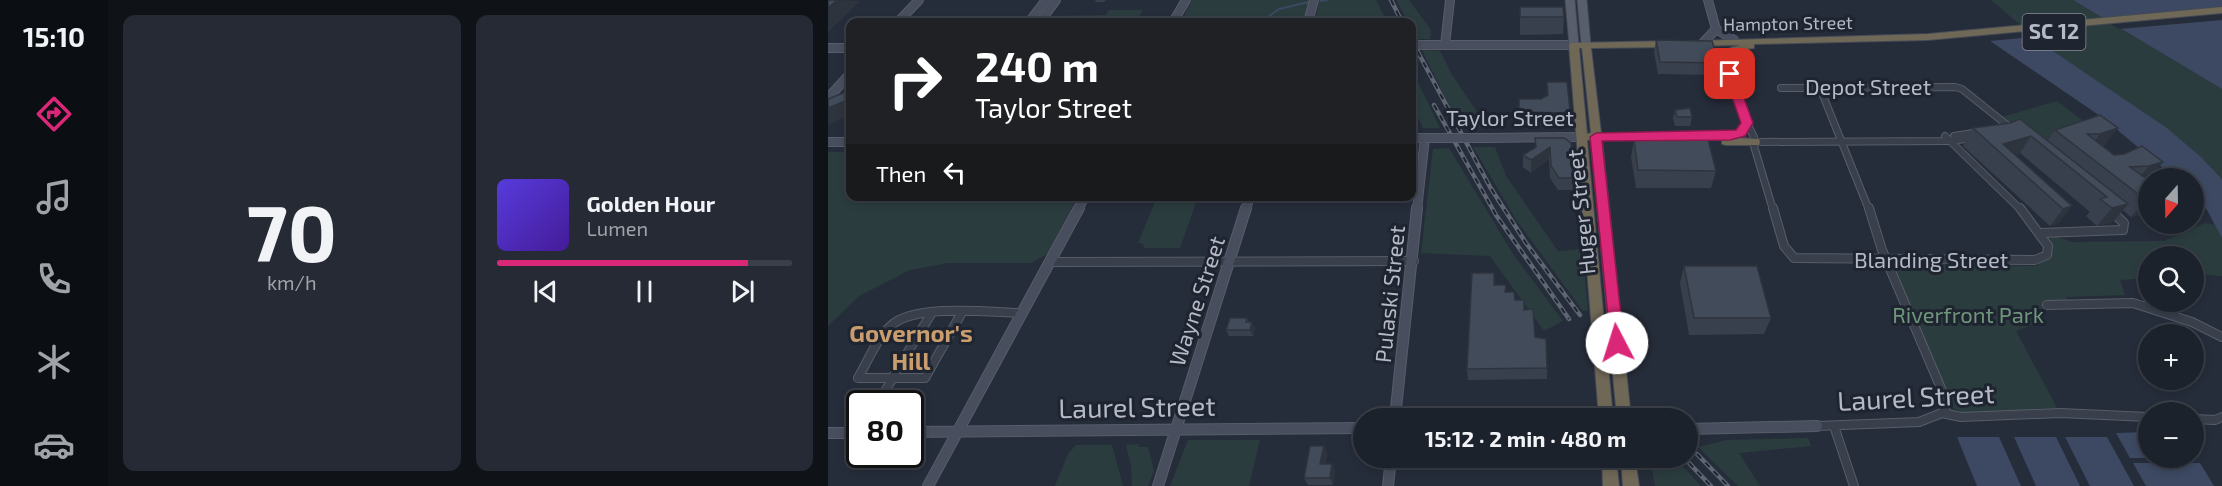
<!DOCTYPE html>
<meta charset="utf-8">
<style>
body{margin:0;font-family:"Exo 2",sans-serif;background:#252a34;color:#f1f3f6;height:100vh;display:flex;flex-direction:column;font-size:22px;white-space:nowrap}
*{box-sizing:border-box;margin:0}
p{font-size:20px;color:#a0a4a9}
.icon{flex:none;width:33px;height:33px;fill:none;stroke:currentColor;stroke-width:2;stroke-linecap:round;stroke-linejoin:round}
.map{position:relative;flex:1;overflow:hidden}
.drawer{display:flex;flex-direction:column;gap:15px;padding:15px;background:#0f1318;width:720px}
.drawer>*{flex:none}
.hud{position:absolute;left:18px;top:18px;width:570px;height:183px;border-radius:12px;box-shadow:0 3px 9px #0003,0 0 0 2px #3a3f48;background:#202124;color:#fff;overflow:hidden}
.needle{width:39px;rotate:200deg}
.tools{position:absolute;left:1310px;top:168px;display:grid;gap:12px}
.tools a{display:grid;place-items:center;width:66px;height:66px;border-radius:50%;background:#1c222c;box-shadow:0 3px 9px #0003,0 0 0 2px #3a3f48;font-size:30px}
.speed{position:absolute;left:18px;top:390px;display:flex;gap:12px;font-size:30px;font-weight:700;text-align:center}
.speed>*{display:grid;place-content:center;width:78px;height:78px;border-radius:50%;background:#1c222c;box-shadow:0 3px 9px #0003,0 0 0 2px #3a3f48;line-height:1}
.speed .limit{border:3px solid #111;border-radius:9px;background:#fff;color:#111}
.pin{position:absolute;display:grid;place-items:center;width:51px;height:51px;color:#fff;margin:-26px;border-radius:12px;box-shadow:0 3px 9px #0006}
.me{position:absolute;width:66px;margin:-33px;rotate:355deg;stroke-linejoin:round;filter:drop-shadow(0 0 4px #0008)}
.turn{display:flex;align-items:center;gap:21px;height:126px;padding:0 30px;font-size:27px}
.turn .icon{width:78px;height:78px;stroke-width:2.5}
.turn b{display:block;font-size:42px;line-height:51px}
.then{display:flex;align-items:center;height:57px;padding:0 30px;background:#0003;gap:12px;font-size:22px}
.drawer .tile{flex:1;display:flex;flex-direction:column;justify-content:center;gap:9px;min-width:0;padding:0 21px;border-radius:12px;background:#252a34}
.drawer .dial{align-items:center;gap:0}
.dial b{font-size:78px;line-height:1}
.song{display:flex;align-items:center;gap:18px}
.cover{width:72px;height:72px;border-radius:9px;background:linear-gradient(135deg,hsl(250 70% 55%),hsl(260 70% 35%))}
.played{height:6px;border-radius:3px;background:linear-gradient(90deg,#db2777 85%,#3a3f48 85%)}
.keys{display:flex;justify-content:space-around;direction:ltr}
.drawer .tiles{flex:1;display:grid;gap:15px;grid-template-columns:repeat(2,1fr)}
.trip{position:absolute;left:525px;top:408px;width:345px;height:60px;border-radius:30px;background:#1c222c;box-shadow:0 3px 9px #0003,0 0 0 2px #3a3f48;font-weight:700;line-height:60px;text-align:center}
main{display:flex;flex:1;min-height:0}
.dock{display:flex;flex-direction:column;width:108px;justify-content:space-around;align-items:center;background:#0b0e12;color:#a0a4a9}
.dock .icon{width:42px;height:42px}
.dock .active{color:#db2777}
.dock b{font-size:27px;color:#f1f3f6}
.map>svg:first-child{display:block}
</style>
<main>
<nav class="dock">
<b>15:10</b>
<svg class="icon active" aria-label="directions" viewBox="0 0 24 24"><path d="M12 3l9 9-9 9-9-9zM9 14v-3h6M13 9l2 2-2 2"/></svg>
<svg class="icon" aria-label="music" viewBox="0 0 24 24"><path d="M9 18V5l10-2v13"/><circle cx="6" cy="18" r="3"/><circle cx="16" cy="16" r="3"/></svg>
<svg class="icon" aria-label="phone" viewBox="0 0 24 24"><path d="M5 4h4l2 5-3 2q2 4 5 5l2-3 5 2v4C11 20 4 13 5 4z"/></svg>
<svg class="icon" aria-label="climate" viewBox="0 0 24 24"><path d="M12 3v18M4 7l16 10M4 17L20 7"/></svg>
<svg class="icon" aria-label="car" viewBox="0 0 24 24"><path d="M5 17H2v-5l4-1 3-4h7l3 4 3 1v5h-3M9 17h6M6 11h13"/><circle cx="7" cy="17" r="2"/><circle cx="17" cy="17" r="2"/></svg>
</nav>
<section class="drawer">
<div class="tiles">
<div class="tile dial"><b>70</b><p>km/h</p></div>
<div class="tile">
<div class="song"><i class="cover"></i><div><b>Golden Hour</b><p>Lumen</p></div></div>
<div class="played"></div>
<div class="keys"><svg class="icon" aria-label="previous" viewBox="0 0 24 24"><path d="M18 5L8 12l10 7zM5 5v14"/></svg><svg class="icon" aria-label="pause" viewBox="0 0 24 24"><path d="M8 5v14M16 5v14"/></svg><svg class="icon" aria-label="next" viewBox="0 0 24 24"><path d="M6 5l10 7-10 7zM19 5v14"/></svg></div>
</div>
</div>
</section>
<div class="map">
<svg width="1394" height="486" viewBox="0 0 1394 486">
<rect width="100%" height="100%" fill="#262d3a"/>
<path fill="#2b3c3f" d="M364 0H482L475 22H353Z
M491 0H548L559 22H487Z
M568 0H581L603 30 602 39H588L584 22H580Z
M1163 0H1245L1394 89V179L1373 157 1339 128 1223 51Z
M281 10H315L308 22H217L223 16 278 15Z
M594 50 612 51 624 75 654 119H664V127L632 128Z
M584 70 612 128H595L584 105Z
M1229 101 1267 130 1210 147 1174 117Z
M645 147H667L678 176 730 251 754 249 760 310 755 311 689 221Z
M621 148 685 254 735 321 716 331 662 256 593 253 605 149Z
M0 152H22V196L249 197 220 254 203 263H120L82 270 31 296 0 326Z
M329 197H370L352 248H317L314 243H310Z
M1377 223 1388 225 1394 238V276L1365 274V256H1320V278L1292 280 1297 295 1238 297 1240 301 1214 305 1216 321 1188 331 1229 408 1136 413 1126 409 1068 272V267L1074 263 1079 265 1209 266 1224 255 1221 240 1226 236 1244 242 1336 241Z
M980 438 983 446 911 453 932 486H910L870 447 899 440Z
M360 440H432L421 486H342Z
M310 444 311 447H320L326 471 320 486H304L303 466 298 445Z
M248 445H284L295 486H227L240 454Z
M822 458H847L873 486H827Z"/>
<path fill="#3d4962" d="M1245 0H1394V89Z
M1204 37 1339 128 1373 157 1394 179V238L1379 210 1365 195V178H1347L1275 118 1162 41Z
M1320 432V458H1352H1302L1288 433Z
M1129 437H1171L1193 486H1149Z
M1186 437H1228L1252 486H1208Z
M1237 437H1279L1306 486H1262Z
M1305 463H1372L1386 486H1318Z"/>
<path fill="#262d3a" d="M1394 7V20L1291 29 1272 18Z"/>
<g fill="none" stroke-linecap="round" stroke-linejoin="round">
<path stroke="#3d4962" stroke-width="2" d="M493 1 499 0
M433 22 451 9 481 2"/>
<g stroke="#575d69" stroke-width="8">
<path id="street-far1" d="M953 88 1127 87 1134 89 1184 129
M992 88 1041 210
M919 123 926 137V146L945 210
M1117 136 1193 210
M1126 136 1151 132
M927 142 1120 141 1146 138"/>
</g>
<g stroke="#575d69" stroke-width="10">
<path id="street" d="M945 208 956 246 966 258 1207 260 1219 255 1220 246 1192 208
M1041 208 1054 250 1115 393 1118 407 1114 413
M1213 233 1295 230 1296 223 1283 211
M224 262 586 261
M1219 305 1305 303 1364 322 1394 337
M133 314 97 378H30C40 361 49 337 65 324 90 304 160 312 192 313
M64 378 103 314
M49 404 65 378
M1365 419 1387 420 1394 417
M989 426 1091 422 1114 413 1133 417 1232 413 1320 417
M1006 426 1026 486"/>
</g>
<g stroke="#575d69" stroke-width="10">
<path id="secondary-far1" d="M880 0 888 29 906 40
M70 22 91 0
M201 22 218 0
M212 22 228 0
M345 22 358 0
M480 22 486 0
M875 43 888 29
M606 45H746
M617 45 622 0
M0 48H22
M0 98 22 74
M584 138H597L589 210
M659 138 752 137
M0 142H22
M250 210 257 196
M418 210 422 196"/>
</g>
<g stroke="#575d69" stroke-width="12">
<path id="secondary" d="M567 418 589 208
M860 429 989 426
M82 432 536 428
M0 433H32
M100 486 251 208
M330 486 418 208
M560 486 563 458"/>
</g>
<g stroke="#424854" stroke-width="11">
<path id="primary" d="M742 0 746 45
M754 0 758 45"/>
</g>
<g stroke="#444a56" stroke-width="2">
<path id="highway" d="M1394 7V13L1100 40 926 44V48L913 50 906 54 902 65 924 123 916 135 908 138 931 139 932 142 931 145H898L894 144V140H774L803 418H789L763 140H759L785 418H771L741 45 743 43 844 41 849 44 844 47 763 48 773 133H902L908 131 914 123 890 58 902 48 912 45 870 46 867 45V41L1100 34ZM751 48H754L763 133 759 134Z
M774 458H788L791 486H775Z
M793 458H807L811 486H795Z"/>
</g>
<use href="#street-far1" stroke="#393f4b" stroke-width="6"/>
<use href="#street" stroke="#393f4b" stroke-width="8"/>
<use href="#secondary-far1" stroke="#484e5d" stroke-width="8"/>
<use href="#secondary" stroke="#484e5d" stroke-width="10"/>
<use href="#primary" stroke="#585e6b" stroke-width="9"/>
<use href="#highway" fill="#706857" fill-rule="evenodd"/>
<g stroke="#5e6573" stroke-width="4.5">
<path id="rail" d="M563 0 574 22
M584 41 662 187 698 243 752 315
M606 105 668 215 741 319
M869 454 900 486
M861 463 883 486"/>
</g>
<use href="#rail" stroke="#1e2430" stroke-width="2" stroke-dasharray="6" stroke-linecap="butt"/>
<g stroke="#575d69" stroke-width="10" stroke-linecap="butt">
<path id="secondary-bridge" d="M584 45H606
M597 138H659"/>
</g>
<use href="#secondary-bridge" stroke="#484e5d" stroke-width="8"/>
</g>
<path fill="#39404d" d="M267 0H278L276 2H268Z
M692 7 736 17 735 34 692 35Z
M828 40 891 63 888 75 830 74 826 52Z
M719 82 741 122 734 125H691V99H713L719 96Z
M847 110 864 117 862 126H847L845 119Z
M1272 115 1276 146H1275L1286 155 1335 162 1319 180 1320 212 1303 217 1295 210 1285 222 1269 226 1258 216 1262 212 1192 153 1187 155 1244 206 1230 223 1222 226 1135 146 1145 128 1182 123 1220 141 1227 130Z
M707 138 746 178 745 190H730L722 178 721 159 703 173 695 167V155L707 147Z
M806 140 888 171 883 188H808L803 157Z
M856 266 943 318 936 334 861 335 852 283Z
M666 273 667 285 687 300 696 310 719 368V379L640 380 639 369Z
M419 318 421 322 427 328 425 336H401L398 330Z
M496 446 499 454 497 464H504L507 471 505 485H480L476 478Z"/>
<path fill="#2e343e" d="M9 0 32 1 0 32V8Z
M22 99V115L0 125V108Z
M742 110 741 122 734 125 735 113Z
M1290 128 1276 146 1259 151 1272 134Z
M1203 136 1192 153 1178 158 1175 144Z
M722 147 721 159 703 173V160Z
M1335 162 1320 180 1306 184 1321 166Z
M1320 199V212L1303 217 1318 200Z
M1300 204 1285 222 1269 226 1284 208Z
M1244 206 1230 223 1222 226 1235 209Z
M424 322 427 328 425 336 422 330Z
M496 446 499 454 496 471 492 464Z
M504 464 507 471 505 485 502 478Z"/>
<path fill="#424b59" stroke="#2e343e" stroke-width="1.5" d="M0 0H9L0 8Z
M692 7H735L736 17H692Z
M828 40 884 41 891 63 832 62Z
M719 82H739L742 110 735 113 691 112V99H713L720 95Z
M15 93H22V99L0 108V99Z
M862 108 864 117H849L847 110Z
M1272 115 1290 128 1272 134H1259L1286 155 1296 154 1314 146 1335 162 1321 166 1302 167 1320 180V199L1318 200 1227 130Z
M1192 119 1300 204 1284 208 1272 199 1279 197 1203 136 1175 144 1244 206 1235 209 1145 128 1182 123Z
M707 138H736L743 143 746 178H731L723 166 722 147 703 160 695 155 708 147Z
M880 139 888 171 810 170 806 140Z
M1346 172 1354 178H1327Z
M856 266H929L943 318H866Z
M644 273H666V285H678L677 292H686L687 300H696V310L705 309 707 337 718 339 719 368 639 369Z
M402 318H419L418 322H424L422 330H398Z
M482 446H496L492 464H504L502 478H476Z"/>
<path fill="#db2777" stroke="#8e194d" stroke-width="1.5" d="M902 70 907 74 925 123 917 136 902 140 774 141 796 343 794 347H783L762 137 768 133 908 130 913 123 896 74Z"/>
<g text-anchor="middle" stroke-width="6" stroke-linejoin="round" paint-order="stroke">
<g font-size="18" fill="#b5bac6" stroke="#1e2430">
<text transform="translate(960 24) rotate(-1)" y="6">Hampton Street</text>
</g>
<rect fill="#1e2430" stroke="#888d99" stroke-width="1.5" x="1194.5" y="14" width="63" height="36" rx="4.5"/>
<g font-size="21" font-weight="bold" fill="#b5bac6">
<text x="1226" y="39">SC 12</text>
</g>
<g font-size="22" fill="#b5bac6" stroke="#1e2430">
<text x="1040" y="95">Depot Street</text>
<text x="682" y="126">Taylor Street</text>
<text transform="translate(753 212) rotate(-96)" y="8">Huger Street</text>
<text x="1103" y="268">Blanding Street</text>
<text transform="translate(562 294) rotate(-84)" y="8">Pulaski Street</text>
<text transform="translate(369 301) rotate(-72)" y="8">Wayne Street</text>
</g>
<g font-size="22" fill="#6f957b" stroke="#1e2430">
<text x="1140" y="323">Riverfront Park</text>
</g>
<g font-size="24" font-weight="bold" fill="#c99d6d" stroke="#1e2430">
<text x="83" y="342">Governor's<tspan x="83" dy="28">Hill</tspan></text>
</g>
<g font-size="27" fill="#b5bac6" stroke="#1e2430">
<text transform="translate(1088 398) rotate(-3)" y="9">Laurel Street</text>
<text transform="translate(309 408) rotate(-1)" y="9">Laurel Street</text>
</g>
</g>
</svg>
<div class="tools">
<a><svg class="needle" viewBox="-14 -14 28 28"><path d="M0-13l5 13h-10z" fill="#e53935"/><path d="M0 13l5-13h-10z" fill="#a0a4a9"/></svg></a>
<a><svg class="icon" aria-label="search" viewBox="0 0 24 24"><circle cx="10" cy="10" r="6"/><path d="M15 15l6 6"/></svg></a>
<a>+</a>
<a>−</a>
</div>
<div class="speed"><div class="limit">80</div></div>
<div class="pin" style="left:902px;top:74px;background:#d93025"><svg class="icon" aria-label="arrive" viewBox="0 0 24 24"><path d="M6 21V4h12l-3 4 3 4H6"/></svg></div>
<svg class="me" style="left:789px;top:343px" viewBox="-20 -20 40 40"><circle r="19" fill="#fff"/><path d="M0-13L10 11 0 6-10 11z" fill="#db2777"/></svg>
<div class="trip">15:12 · 2 min · 480 m</div>
<div class="hud">
<div class="turn"><svg class="icon" aria-label="right" viewBox="0 0 24 24"><path d="M7 20v-9h11M14 6l5 5-5 5"/></svg><div><b>240 m</b>Taylor Street</div></div>
<div class="then">Then<svg class="icon" aria-label="left" viewBox="0 0 24 24"><path d="M17 20v-9H6M10 6l-5 5 5 5"/></svg></div>
</div>
</div>
</main>
